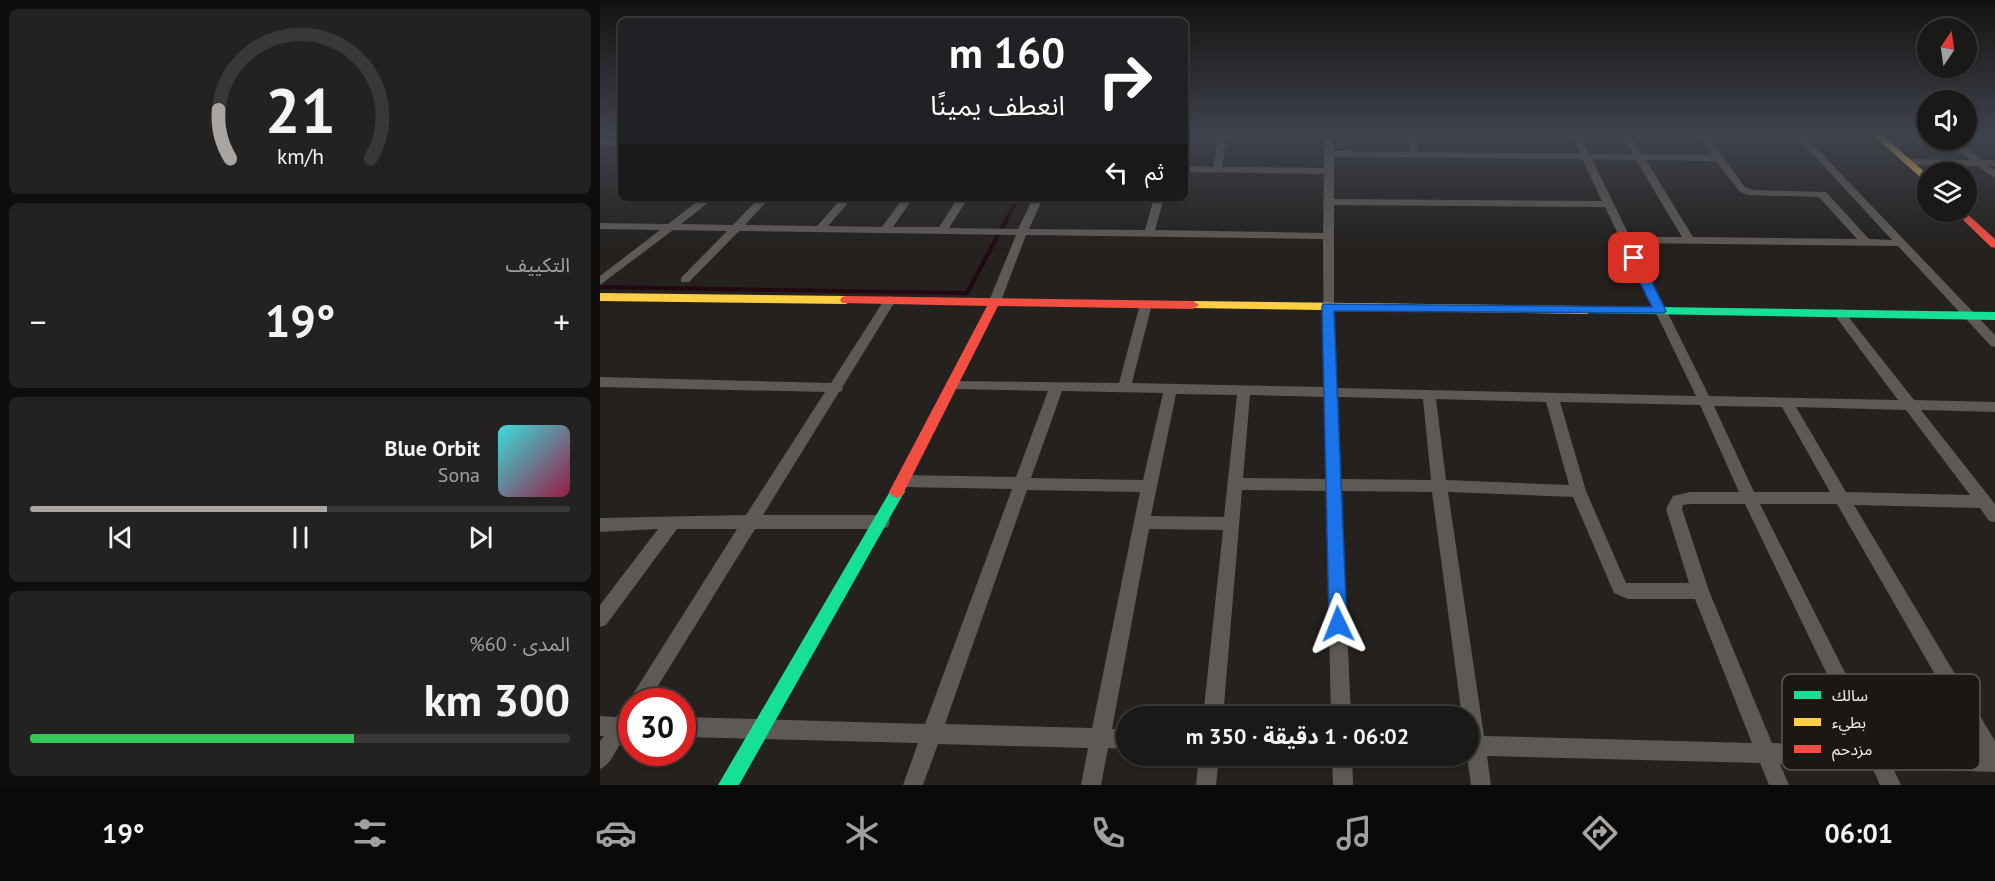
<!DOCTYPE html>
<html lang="ar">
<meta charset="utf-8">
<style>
body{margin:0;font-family:"PT Sans","Noto Sans Arabic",sans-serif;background:#242220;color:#f1f3f6;direction:rtl;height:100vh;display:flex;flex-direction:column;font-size:22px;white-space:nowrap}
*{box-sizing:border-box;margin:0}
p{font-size:20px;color:#a0a0a1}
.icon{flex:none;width:33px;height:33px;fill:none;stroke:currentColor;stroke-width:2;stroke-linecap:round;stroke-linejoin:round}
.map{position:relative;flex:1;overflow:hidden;direction:ltr}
.details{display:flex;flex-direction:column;gap:9px;padding:9px;background:#0f0e0d;width:600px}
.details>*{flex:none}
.guide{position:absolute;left:18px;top:18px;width:570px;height:183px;border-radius:9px;box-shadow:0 2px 4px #0004,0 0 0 2px #393836;direction:rtl;background:#202124;color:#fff;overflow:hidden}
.needle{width:39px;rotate:13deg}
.controls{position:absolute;left:1317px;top:18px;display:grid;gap:12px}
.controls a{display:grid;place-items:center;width:60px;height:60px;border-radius:50%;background:#1b1917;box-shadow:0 2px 4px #0004,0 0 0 2px #393836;font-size:30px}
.speed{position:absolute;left:18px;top:688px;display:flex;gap:12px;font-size:30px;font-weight:700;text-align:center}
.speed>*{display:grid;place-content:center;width:78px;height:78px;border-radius:50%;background:#1b1917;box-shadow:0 2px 4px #0004,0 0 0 2px #393836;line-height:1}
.speed .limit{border:9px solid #d22;background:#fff;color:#111}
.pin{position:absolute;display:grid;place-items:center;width:51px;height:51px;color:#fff;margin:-26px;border-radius:12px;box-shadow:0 3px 9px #0006}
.me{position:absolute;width:66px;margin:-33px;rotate:358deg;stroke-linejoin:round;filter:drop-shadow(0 0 4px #0008)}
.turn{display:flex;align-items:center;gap:21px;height:126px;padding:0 24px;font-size:27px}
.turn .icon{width:78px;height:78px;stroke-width:2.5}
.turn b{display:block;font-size:42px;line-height:51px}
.then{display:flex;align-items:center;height:57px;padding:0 24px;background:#0003;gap:12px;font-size:22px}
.big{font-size:45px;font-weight:700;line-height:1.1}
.details .tile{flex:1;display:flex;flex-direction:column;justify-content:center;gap:9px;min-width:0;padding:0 21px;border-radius:9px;background:#242220}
.details .dial{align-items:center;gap:0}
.dial svg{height:156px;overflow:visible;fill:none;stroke:#393836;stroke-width:7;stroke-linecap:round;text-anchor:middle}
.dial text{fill:#f1f3f6;stroke:none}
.song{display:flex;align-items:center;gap:18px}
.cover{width:72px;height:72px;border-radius:9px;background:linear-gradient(135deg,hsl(180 70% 55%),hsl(340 70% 35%))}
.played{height:6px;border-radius:3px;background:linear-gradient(90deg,#a9a5a3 55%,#393836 55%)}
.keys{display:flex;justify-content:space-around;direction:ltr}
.heat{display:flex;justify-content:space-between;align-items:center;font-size:33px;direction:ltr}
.charge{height:9px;border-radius:4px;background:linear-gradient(90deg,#34c759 60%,#393836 0)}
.trip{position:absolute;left:516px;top:706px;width:363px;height:60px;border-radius:30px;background:#1b1917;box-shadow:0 2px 4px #0004,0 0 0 2px #393836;font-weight:700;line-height:60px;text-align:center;direction:rtl}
.tab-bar{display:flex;height:96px;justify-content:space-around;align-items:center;background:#0b0a09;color:#a0a0a1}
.tab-bar .icon{width:42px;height:42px}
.tab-bar .active{color:#a9a5a3}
.tab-bar b{font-size:27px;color:#f1f3f6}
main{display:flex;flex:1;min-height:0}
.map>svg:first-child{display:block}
</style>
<main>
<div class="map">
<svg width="1395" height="785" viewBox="0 0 1395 785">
<rect width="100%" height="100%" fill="#24211f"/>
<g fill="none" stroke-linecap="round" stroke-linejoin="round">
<path stroke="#220810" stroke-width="4" d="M0 287 367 293 418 198"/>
<path fill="#5d5955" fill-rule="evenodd" d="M619 135H627L622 167 724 168 725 135H733L734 151 810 152 806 135H814L819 152 980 154 971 135H979L989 154H1033L1022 135H1030L1042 154 1112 155 1097 135H1106L1145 187 1153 190 1226 192 1269 239 1292 240 1195 135H1204L1395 335V347L1391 346 1298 246 1033 243 1109 396 1298 400 1233 313 1239 309 1243 310 1314 400 1395 402V412L1321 410 1395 504V522L1389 521 1380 508 1254 505 1395 741V772L1293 768 1301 785H1280L1272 767 1180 764 1189 785H1169L1160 763 887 756 891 785H871L867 756 868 717H862L832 492 741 491 751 717H731L726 491 642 490 623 717H603L623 530 549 529 512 729H526V749L508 748 501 785H481L488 748 338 744 323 785H303L318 743 82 737V717L325 724 412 489 303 487 298 485 295 481 298 477 303 475 416 477 448 391 353 389 346 384 348 381 519 383 540 304 546 300 552 304 532 383 724 387 723 239 426 235 401 301 395 305 389 301 416 235 139 231 89 282H81V278L127 231 73 230 0 285V276L60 230 0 229V223L68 224 102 198H170L145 225 217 226 242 198H252L228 226 282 227 303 198H313L293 227H339L358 198H368L349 228 418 229 433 198H443L429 229 545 230 554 198H564L555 230 723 233 724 174 585 172V166L613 167ZM734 157 982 159 1002 201 734 199ZM992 159 1036 160 1082 237H1030ZM1046 160 1116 161 1139 191 1147 195 1219 197 1257 239 1093 237ZM109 202H155L133 225 81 224ZM734 205 1005 207 1096 396 737 388 734 307ZM462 391 563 393 543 480 431 478ZM576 394 637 395 624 517 551 516ZM650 395 724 397 726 479 643 478ZM738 397 823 399 831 480 741 479ZM836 399 946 402 969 485 846 480ZM960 402 1100 405 1139 492H1090L1073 496 1066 509 1089 583H1026L986 491ZM1114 406 1182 407 1230 492H1154ZM1196 407 1306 410 1370 495 1246 492ZM427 490 540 492 492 728 345 724ZM848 492 973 497 1014 593 1028 599H1095L1152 743 884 736ZM1090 504H1145L1262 747 1172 743 1109 591 1082 509 1083 505ZM1160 504H1237L1379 751 1283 748Z
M0 140H21V146H0Z
M1346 140H1356L1382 160H1395V166H1389L1395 170V178L1377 166 1307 165 1302 162 1307 159 1370 160Z
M290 296 296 300 243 386 242 391 239 392 163 515H282L288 517 290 522 288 527 282 529H155L48 702H32V734C16 741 15 763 0 769V741L4 736H0V716L16 717 28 702 137 529H77L6 625 0 627V605L58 529 0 532V518L146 515 225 392 0 387V377L231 383 286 297Z
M599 756H619L616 785H596Z
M732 756H752L753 785H733Z"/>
<path fill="#16e098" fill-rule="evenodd" d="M987 306 1395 312V320L983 313 981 310Z
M297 486 302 488 305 492 302 496 139 785H118L292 488Z"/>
<path fill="#ffcf43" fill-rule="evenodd" d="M1273 135H1282L1328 175V184Z
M0 293 246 296 252 300 246 304 0 301Z
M593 301 987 306 993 310 987 314 589 308 587 305Z"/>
<path fill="#f24e42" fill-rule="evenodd" d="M1355 212H1365L1395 239V248L1391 247Z
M246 296 593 301 599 305 593 309 398 306 302 496 297 498 292 496 289 492 387 306 242 303 240 300 242 297Z"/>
</g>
<linearGradient id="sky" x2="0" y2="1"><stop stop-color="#141211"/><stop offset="0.55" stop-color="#3f434d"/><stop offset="1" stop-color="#3f434d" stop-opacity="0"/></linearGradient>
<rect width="1395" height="245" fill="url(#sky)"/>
<path fill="#1a73e8" stroke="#114b97" stroke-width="1.5" d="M1034 254 1040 258 1066 311 1064 313 734 311 747 624 744 630 738 633 732 630 729 624 722 307 723 304 1052 307 1028 258Z"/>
<rect x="1182" y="674" width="198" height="96" rx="9" fill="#1c1714" stroke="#5c5754" stroke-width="1.5"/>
<rect x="1194" y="691" width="27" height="8" fill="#16e098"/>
<rect x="1194" y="718" width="27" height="8" fill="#ffcf43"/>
<rect x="1194" y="745" width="27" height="8" fill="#f24e42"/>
<g font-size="16" fill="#f0ecea">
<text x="1232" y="701">سالك</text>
<text x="1232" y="728">بطيء</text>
<text x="1232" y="755">مزدحم</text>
</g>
</svg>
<div class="controls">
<a><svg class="needle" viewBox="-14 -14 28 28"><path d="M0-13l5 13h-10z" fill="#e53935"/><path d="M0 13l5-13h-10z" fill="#a0a0a1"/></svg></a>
<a><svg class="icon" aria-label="sound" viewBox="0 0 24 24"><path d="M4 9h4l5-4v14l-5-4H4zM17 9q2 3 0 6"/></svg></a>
<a><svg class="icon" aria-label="layers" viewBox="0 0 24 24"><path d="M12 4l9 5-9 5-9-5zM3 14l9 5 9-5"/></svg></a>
</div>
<div class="speed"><div class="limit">30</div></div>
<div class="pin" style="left:1034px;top:258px;background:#d93025"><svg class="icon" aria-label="arrive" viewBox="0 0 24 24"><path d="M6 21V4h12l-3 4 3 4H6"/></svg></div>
<svg class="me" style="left:738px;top:624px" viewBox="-20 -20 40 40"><path d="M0-17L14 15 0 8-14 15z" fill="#1a73e8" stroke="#fff" stroke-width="4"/></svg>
<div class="trip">06:02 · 1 دقيقة · 350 m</div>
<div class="guide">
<div class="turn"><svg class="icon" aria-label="right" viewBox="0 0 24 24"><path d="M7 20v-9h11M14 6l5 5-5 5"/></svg><div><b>160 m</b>انعطف يمينًا</div></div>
<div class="then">ثم<svg class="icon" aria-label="left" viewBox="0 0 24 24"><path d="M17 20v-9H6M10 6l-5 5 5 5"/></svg></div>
</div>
</div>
<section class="details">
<div class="tile dial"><svg viewBox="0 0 100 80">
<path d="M14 69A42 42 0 1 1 86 69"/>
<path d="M14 69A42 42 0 0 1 8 44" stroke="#a9a5a3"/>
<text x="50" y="56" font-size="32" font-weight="700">21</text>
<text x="50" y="72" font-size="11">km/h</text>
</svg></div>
<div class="tile"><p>التكييف</p>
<div class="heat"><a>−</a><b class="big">19°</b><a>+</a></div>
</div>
<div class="tile">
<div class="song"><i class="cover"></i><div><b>Blue Orbit</b><p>Sona</p></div></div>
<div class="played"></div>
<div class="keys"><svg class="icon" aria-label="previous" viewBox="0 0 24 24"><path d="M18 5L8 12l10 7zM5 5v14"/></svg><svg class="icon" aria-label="pause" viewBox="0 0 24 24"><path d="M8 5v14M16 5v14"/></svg><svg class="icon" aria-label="next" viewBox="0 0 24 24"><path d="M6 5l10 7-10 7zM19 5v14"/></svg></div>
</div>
<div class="tile"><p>المدى · 60%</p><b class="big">300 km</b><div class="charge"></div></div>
</section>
</main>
<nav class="tab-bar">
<b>06:01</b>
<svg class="icon active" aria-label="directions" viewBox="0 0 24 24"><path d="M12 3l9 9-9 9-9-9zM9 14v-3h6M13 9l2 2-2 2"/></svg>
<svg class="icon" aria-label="music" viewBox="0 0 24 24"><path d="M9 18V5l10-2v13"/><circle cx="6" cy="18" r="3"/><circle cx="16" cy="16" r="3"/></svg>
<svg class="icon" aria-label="phone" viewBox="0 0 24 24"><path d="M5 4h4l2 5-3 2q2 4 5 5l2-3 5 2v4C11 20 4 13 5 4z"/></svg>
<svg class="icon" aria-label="climate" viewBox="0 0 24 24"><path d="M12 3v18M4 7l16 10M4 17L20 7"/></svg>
<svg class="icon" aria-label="car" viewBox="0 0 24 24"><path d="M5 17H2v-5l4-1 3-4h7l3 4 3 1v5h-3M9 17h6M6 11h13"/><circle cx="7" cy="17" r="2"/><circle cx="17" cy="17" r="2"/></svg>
<svg class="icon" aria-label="filters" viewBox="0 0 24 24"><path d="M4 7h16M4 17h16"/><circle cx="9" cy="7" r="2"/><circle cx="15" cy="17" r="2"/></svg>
<b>19°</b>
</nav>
